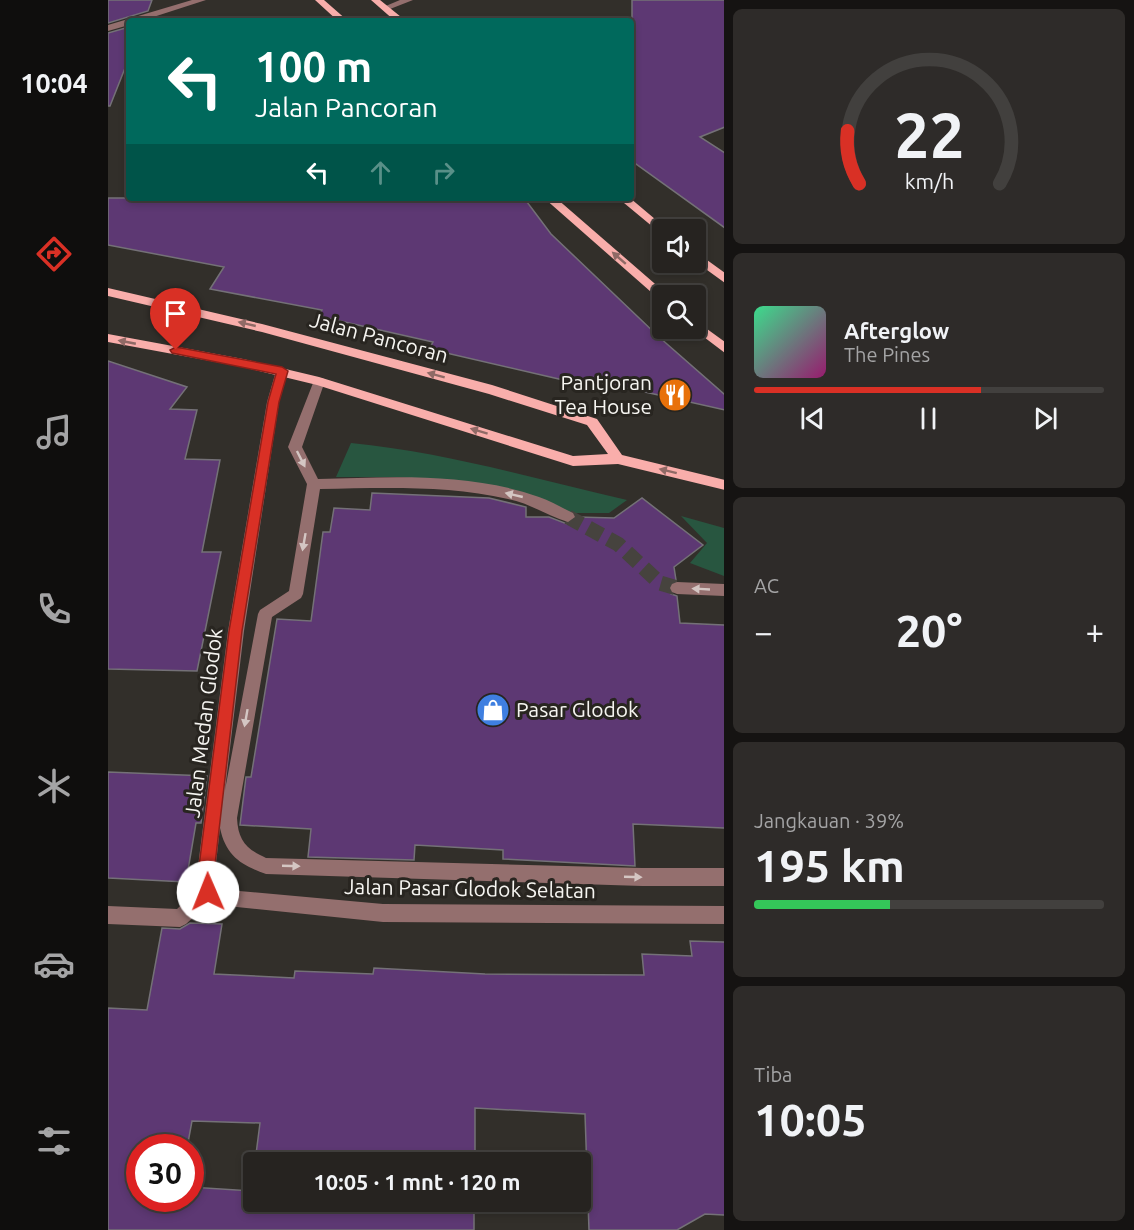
<!DOCTYPE html>
<html lang="id">
<meta charset="utf-8">
<style>
body{margin:0;font-family:Ubuntu,sans-serif;background:#2e2b29;color:#f1f3f6;height:100vh;display:flex;flex-direction:column;font-size:22px;white-space:nowrap}
*{box-sizing:border-box;margin:0}
p{font-size:20px;color:#a4a4a5}
.icon{flex:none;width:33px;height:33px;fill:none;stroke:currentColor;stroke-width:2;stroke-linecap:round;stroke-linejoin:round}
.map{position:relative;flex:1;overflow:hidden}
.drawer{display:flex;flex-direction:column;gap:9px;padding:9px;background:#151312;width:410px}
.drawer>*{flex:none}
.top-card{position:absolute;left:18px;top:18px;width:508px;height:183px;border-radius:6px;box-shadow:0 3px 9px #0003,0 0 0 2px #42403e;background:#00695c;color:#fff;overflow:hidden}
.buttons{position:absolute;left:544px;top:219px;display:grid;gap:12px}
.buttons a{display:grid;place-items:center;width:54px;height:54px;border-radius:6px;background:#262320;box-shadow:0 3px 9px #0003,0 0 0 2px #42403e;font-size:30px}
.speed{position:absolute;left:18px;top:1134px;display:flex;gap:12px;font-size:30px;font-weight:700;text-align:center}
.speed>*{display:grid;place-content:center;width:78px;height:78px;border-radius:50%;background:#262320;box-shadow:0 3px 9px #0003,0 0 0 2px #42403e;line-height:1}
.speed .limit{border:9px solid #d22;background:#fff;color:#111}
.pin{position:absolute;display:grid;place-items:center;width:51px;height:51px;color:#fff;margin:-62px -26px;border-radius:50% 50% 50% 0;rotate:-45deg;box-shadow:0 0 6px #0007}
.pin .icon{rotate:45deg}
.me{position:absolute;width:66px;margin:-33px;rotate:359deg;stroke-linejoin:round;filter:drop-shadow(0 0 4px #0008)}
.turn{display:flex;align-items:center;gap:21px;height:126px;padding:0 30px;font-size:27px}
.turn .icon{width:78px;height:78px;stroke-width:2.5}
.turn b{display:block;font-size:42px;line-height:51px}
.lanes{display:flex;align-items:center;height:57px;padding:0 30px;background:#0003;justify-content:center;gap:30px;direction:ltr}
.lanes .off{opacity:.35}
.big{font-size:45px;font-weight:700;line-height:1.1}
.drawer .widget{flex:1;display:flex;flex-direction:column;justify-content:center;gap:9px;min-width:0;padding:0 21px;border-radius:9px;background:#2e2b29}
.drawer .dial{align-items:center;gap:0}
.dial svg{height:156px;overflow:visible;fill:none;stroke:#42403e;stroke-width:7;stroke-linecap:round;text-anchor:middle}
.dial text{fill:#f1f3f6;stroke:none}
.song{display:flex;align-items:center;gap:18px}
.cover{width:72px;height:72px;border-radius:9px;background:linear-gradient(135deg,hsl(150 70% 55%),hsl(320 70% 35%))}
.played{height:6px;border-radius:3px;background:linear-gradient(90deg,#d93025 65%,#42403e 65%)}
.keys{display:flex;justify-content:space-around;direction:ltr}
.heat{display:flex;justify-content:space-between;align-items:center;font-size:33px;direction:ltr}
.charge{height:9px;border-radius:4px;background:linear-gradient(90deg,#34c759 39%,#42403e 0)}
.trip{position:absolute;left:135px;top:1152px;width:348px;height:60px;border-radius:6px;background:#262320;box-shadow:0 3px 9px #0003,0 0 0 2px #42403e;font-weight:700;line-height:60px;text-align:center}
main{display:flex;flex:1;min-height:0}
.tab-bar{display:flex;flex-direction:column;width:108px;justify-content:space-around;align-items:center;background:#0f0e0d;color:#a4a4a5}
.tab-bar .icon{width:42px;height:42px}
.tab-bar .on{color:#d93025}
.tab-bar b{font-size:27px;color:#f1f3f6}
.map>svg:first-child{display:block}
</style>
<main>
<nav class="tab-bar">
<b>10:04</b>
<svg class="icon on" aria-label="directions" viewBox="0 0 24 24"><path d="M12 3l9 9-9 9-9-9zM9 14v-3h6M13 9l2 2-2 2"/></svg>
<svg class="icon" aria-label="music" viewBox="0 0 24 24"><path d="M9 18V5l10-2v13"/><circle cx="6" cy="18" r="3"/><circle cx="16" cy="16" r="3"/></svg>
<svg class="icon" aria-label="phone" viewBox="0 0 24 24"><path d="M5 4h4l2 5-3 2q2 4 5 5l2-3 5 2v4C11 20 4 13 5 4z"/></svg>
<svg class="icon" aria-label="climate" viewBox="0 0 24 24"><path d="M12 3v18M4 7l16 10M4 17L20 7"/></svg>
<svg class="icon" aria-label="car" viewBox="0 0 24 24"><path d="M5 17H2v-5l4-1 3-4h7l3 4 3 1v5h-3M9 17h6M6 11h13"/><circle cx="7" cy="17" r="2"/><circle cx="17" cy="17" r="2"/></svg>
<svg class="icon" aria-label="filters" viewBox="0 0 24 24"><path d="M4 7h16M4 17h16"/><circle cx="9" cy="7" r="2"/><circle cx="15" cy="17" r="2"/></svg>
</nav>
<div class="map">
<svg width="617" height="1230" viewBox="0 0 617 1230">
<rect width="100%" height="100%" fill="#322f2a"/>
<path fill="#285640" d="M243 443C336 452 428 479 519 500L501 513H458L359 482 289 477H228Z
M573 516 616 528V576L582 563 599 543Z"/>
<path fill="#5d3873" stroke="#747177" stroke-width="1.5" d="M0 0H44L40 11 0 23Z
M524 0H617V127L592 137 617 153V228L524 161Z
M21 27V58L2 106H0V33Z
M0 198H416L443 234 551 337 617 395V410L479 379 477 385 321 349 325 342 210 316 214 310 102 289 116 267 0 245Z
M0 361 79 387 62 409 89 410 77 459 112 460 94 552H113L89 671 0 669Z
M264 493 381 498 418 507V517H441L459 524 469 517 506 518 534 498 595 545 566 567 568 580 562 583 560 589 563 594 569 596 572 623 617 625V828L525 824 527 866 395 859V850L307 845 306 860 200 857 203 829 132 825 138 777H143L169 619 203 621 215 532H222L226 508 262 510Z
M0 772 99 776 93 823H88L78 882 0 878Z
M82 923 114 924 106 974 186 978 187 971 265 974 266 968 377 974 536 975 534 954 584 956 582 941 617 942V1215L597 1214 569 1230H481L477 1114 367 1108V1162H147L152 1123 84 1121 79 1148H32V1198H82V1187L144 1191 146 1179V1202H366V1230H0V1008L39 1010 54 928 72 929Z"/>
<g fill="none" stroke-linecap="round" stroke-linejoin="round">
<path stroke="#46433e" stroke-width="15" stroke-dasharray="15 8" stroke-linecap="butt" d="M460 517 510 544 552 583 569 588"/>
<path fill="#946f6e" fill-rule="evenodd" d="M84 0H98L33 21H21V25L0 31V25Z
M292 0H305L277 11 273 8Z
M174 367 180 371 171 402 136 631 117 790 150 614 152 610 181 591 199 484 180 447 207 378H215L217 381 194 447 210 479C284 477 361 472 431 497 443 501 454 508 465 513L467 517 460 522C439 516 422 503 400 499 339 485 275 488 212 489L195 594 193 598 164 617 129 818C130 840 138 849 158 858L534 868H617V886H534L158 874C133 865 118 856 112 828L106 881 109 889 275 904 617 906V924L275 922 100 904 78 924 72 927 0 924V906L69 909 91 888 88 882 120 631 159 402 168 371Z
M569 582 617 584V596L569 594 564 592 562 588 564 584Z"/>
<path fill="#f9aeab" fill-rule="evenodd" d="M207 0H216L240 21H230Z
M263 0H272L298 21H287Z
M436 198H448L561 296H555V300L551 299Z
M510 198H522L560 230H555V233L551 232Z
M588 252 617 273V283L588 262Z
M0 288 154 324 384 385 489 419 514 455 617 480V490L510 464 465 466 209 385 135 367 0 342V334L135 359 211 377 465 456 500 454 479 425 381 394 154 332 0 296Z
M588 321 617 342V353L584 328H588Z"/>
</g>
<defs><path id="oneway-solid" d="M-6-.8H1V-3.2L6.5 0L1 3.2V.8H-6Z" transform="scale(1.5)"/></defs>
<g fill="#906a66">
<use href="#oneway-solid" transform="translate(511 258) rotate(-139)"/>
<use href="#oneway-solid" transform="translate(139 324) rotate(-167)"/>
<use href="#oneway-solid" transform="translate(19 342) rotate(-169)"/>
<use href="#oneway-solid" transform="translate(328 375) rotate(-165)"/>
<use href="#oneway-solid" transform="translate(371 431) rotate(-163)"/>
<use href="#oneway-solid" transform="translate(560 471) rotate(-166)"/>
</g>
<g fill="#d4c6c3">
<use href="#oneway-solid" transform="translate(193 459) rotate(63)"/>
<use href="#oneway-solid" transform="translate(406 495) rotate(-167)"/>
<use href="#oneway-solid" transform="translate(196 542) rotate(100)"/>
<use href="#oneway-solid" transform="translate(593 589) rotate(-177)"/>
<use href="#oneway-solid" transform="translate(138 718) rotate(100)"/>
<use href="#oneway-solid" transform="translate(183 866) rotate(2)"/>
<use href="#oneway-solid" transform="translate(525 877) rotate(2)"/>
</g>
<path fill="#d93025" stroke="#8d1f18" stroke-width="1.5" d="M68 347 174 367 180 371 171 402 134 631 105 882 108 892 106 897 100 900 95 897 89 882 121 631 160 402 168 374 64 353 62 350Z"/>
<defs>
<g id="restaurant-disc" transform="scale(1.725)"><circle r="9.5" fill="#e8710a" stroke="#282520"/><path d="M-5-6h1v4h1v-4h1v4h1v-4h1v5L-1.5 .5V6h-2V.5L-5-1ZM5-6V6H3V1.5H1.5Q1.5-4 5-6Z" fill="#fff"/></g>
<g id="shop-disc" transform="scale(1.725)"><circle r="9.5" fill="#3f7fe0" stroke="#282520"/><path d="M-5-2.5h2.3a2.7 3.5 0 0 1 5.4 0H5L5.5 6h-11ZM-1.5-2.5h3a1.5 2.3 0 0 0-3 0Z" fill="#fff"/></g>
</defs>
<g fill-rule="evenodd">
<use href="#restaurant-disc" x="567" y="395"/>
<use href="#shop-disc" x="385" y="710"/>
</g>
<g text-anchor="middle" stroke-width="6" stroke-linejoin="round" paint-order="stroke">
<g font-size="21" fill="#f6f5f1" stroke="#282520">
<text transform="translate(271 338) rotate(15)" y="7">Jalan Pancoran</text>
<text transform="translate(96 723) rotate(-83)" y="7">Jalan Medan Glodok</text>
<text transform="translate(362 889) rotate(1)" y="7">Jalan Pasar Glodok Selatan</text>
</g>
<g font-size="21" fill="#f6f5f1" stroke="#282520" text-anchor="end">
<text x="544" y="390">Pantjoran<tspan x="544" dy="24">Tea House</tspan></text>
<text x="408" y="717" text-anchor="start">Pasar Glodok</text>
</g>
</g>
</svg>
<div class="buttons">
<a><svg class="icon" aria-label="sound" viewBox="0 0 24 24"><path d="M4 9h4l5-4v14l-5-4H4zM17 9q2 3 0 6"/></svg></a>
<a><svg class="icon" aria-label="search" viewBox="0 0 24 24"><circle cx="10" cy="10" r="6"/><path d="M15 15l6 6"/></svg></a>
</div>
<div class="speed"><div class="limit">30</div></div>
<div class="pin" style="left:68px;top:350px;background:#d93025"><svg class="icon" aria-label="arrive" viewBox="0 0 24 24"><path d="M6 21V4h12l-3 4 3 4H6"/></svg></div>
<svg class="me" style="left:100px;top:892px" viewBox="-20 -20 40 40"><circle r="19" fill="#fff"/><path d="M0-13L10 11 0 6-10 11z" fill="#d93025"/></svg>
<div class="trip">10:05 · 1 mnt · 120 m</div>
<div class="top-card">
<div class="turn"><svg class="icon" aria-label="left" viewBox="0 0 24 24"><path d="M17 20v-9H6M10 6l-5 5 5 5"/></svg><div><b>100 m</b>Jalan Pancoran</div></div>
<div class="lanes"><svg class="icon" aria-label="left" viewBox="0 0 24 24"><path d="M17 20v-9H6M10 6l-5 5 5 5"/></svg><svg class="icon off" aria-label="ahead" viewBox="0 0 24 24"><path d="M12 20V5M6 11l6-6 6 6"/></svg><svg class="icon off" aria-label="right" viewBox="0 0 24 24"><path d="M7 20v-9h11M14 6l5 5-5 5"/></svg></div>
</div>
</div>
<section class="drawer">
<div class="widget dial"><svg viewBox="0 0 100 80">
<path d="M14 69A42 42 0 1 1 86 69"/>
<path d="M14 69A42 42 0 0 1 8 42" stroke="#d93025"/>
<text x="50" y="56" font-size="32" font-weight="700">22</text>
<text x="50" y="72" font-size="11">km/h</text>
</svg></div>
<div class="widget">
<div class="song"><i class="cover"></i><div><b>Afterglow</b><p>The Pines</p></div></div>
<div class="played"></div>
<div class="keys"><svg class="icon" aria-label="previous" viewBox="0 0 24 24"><path d="M18 5L8 12l10 7zM5 5v14"/></svg><svg class="icon" aria-label="pause" viewBox="0 0 24 24"><path d="M8 5v14M16 5v14"/></svg><svg class="icon" aria-label="next" viewBox="0 0 24 24"><path d="M6 5l10 7-10 7zM19 5v14"/></svg></div>
</div>
<div class="widget"><p>AC</p>
<div class="heat"><a>−</a><b class="big">20°</b><a>+</a></div>
</div>
<div class="widget"><p>Jangkauan · 39%</p><b class="big">195 km</b><div class="charge"></div></div>
<div class="widget"><p>Tiba</p><b class="big">10:05</b></div>
</section>
</main>
